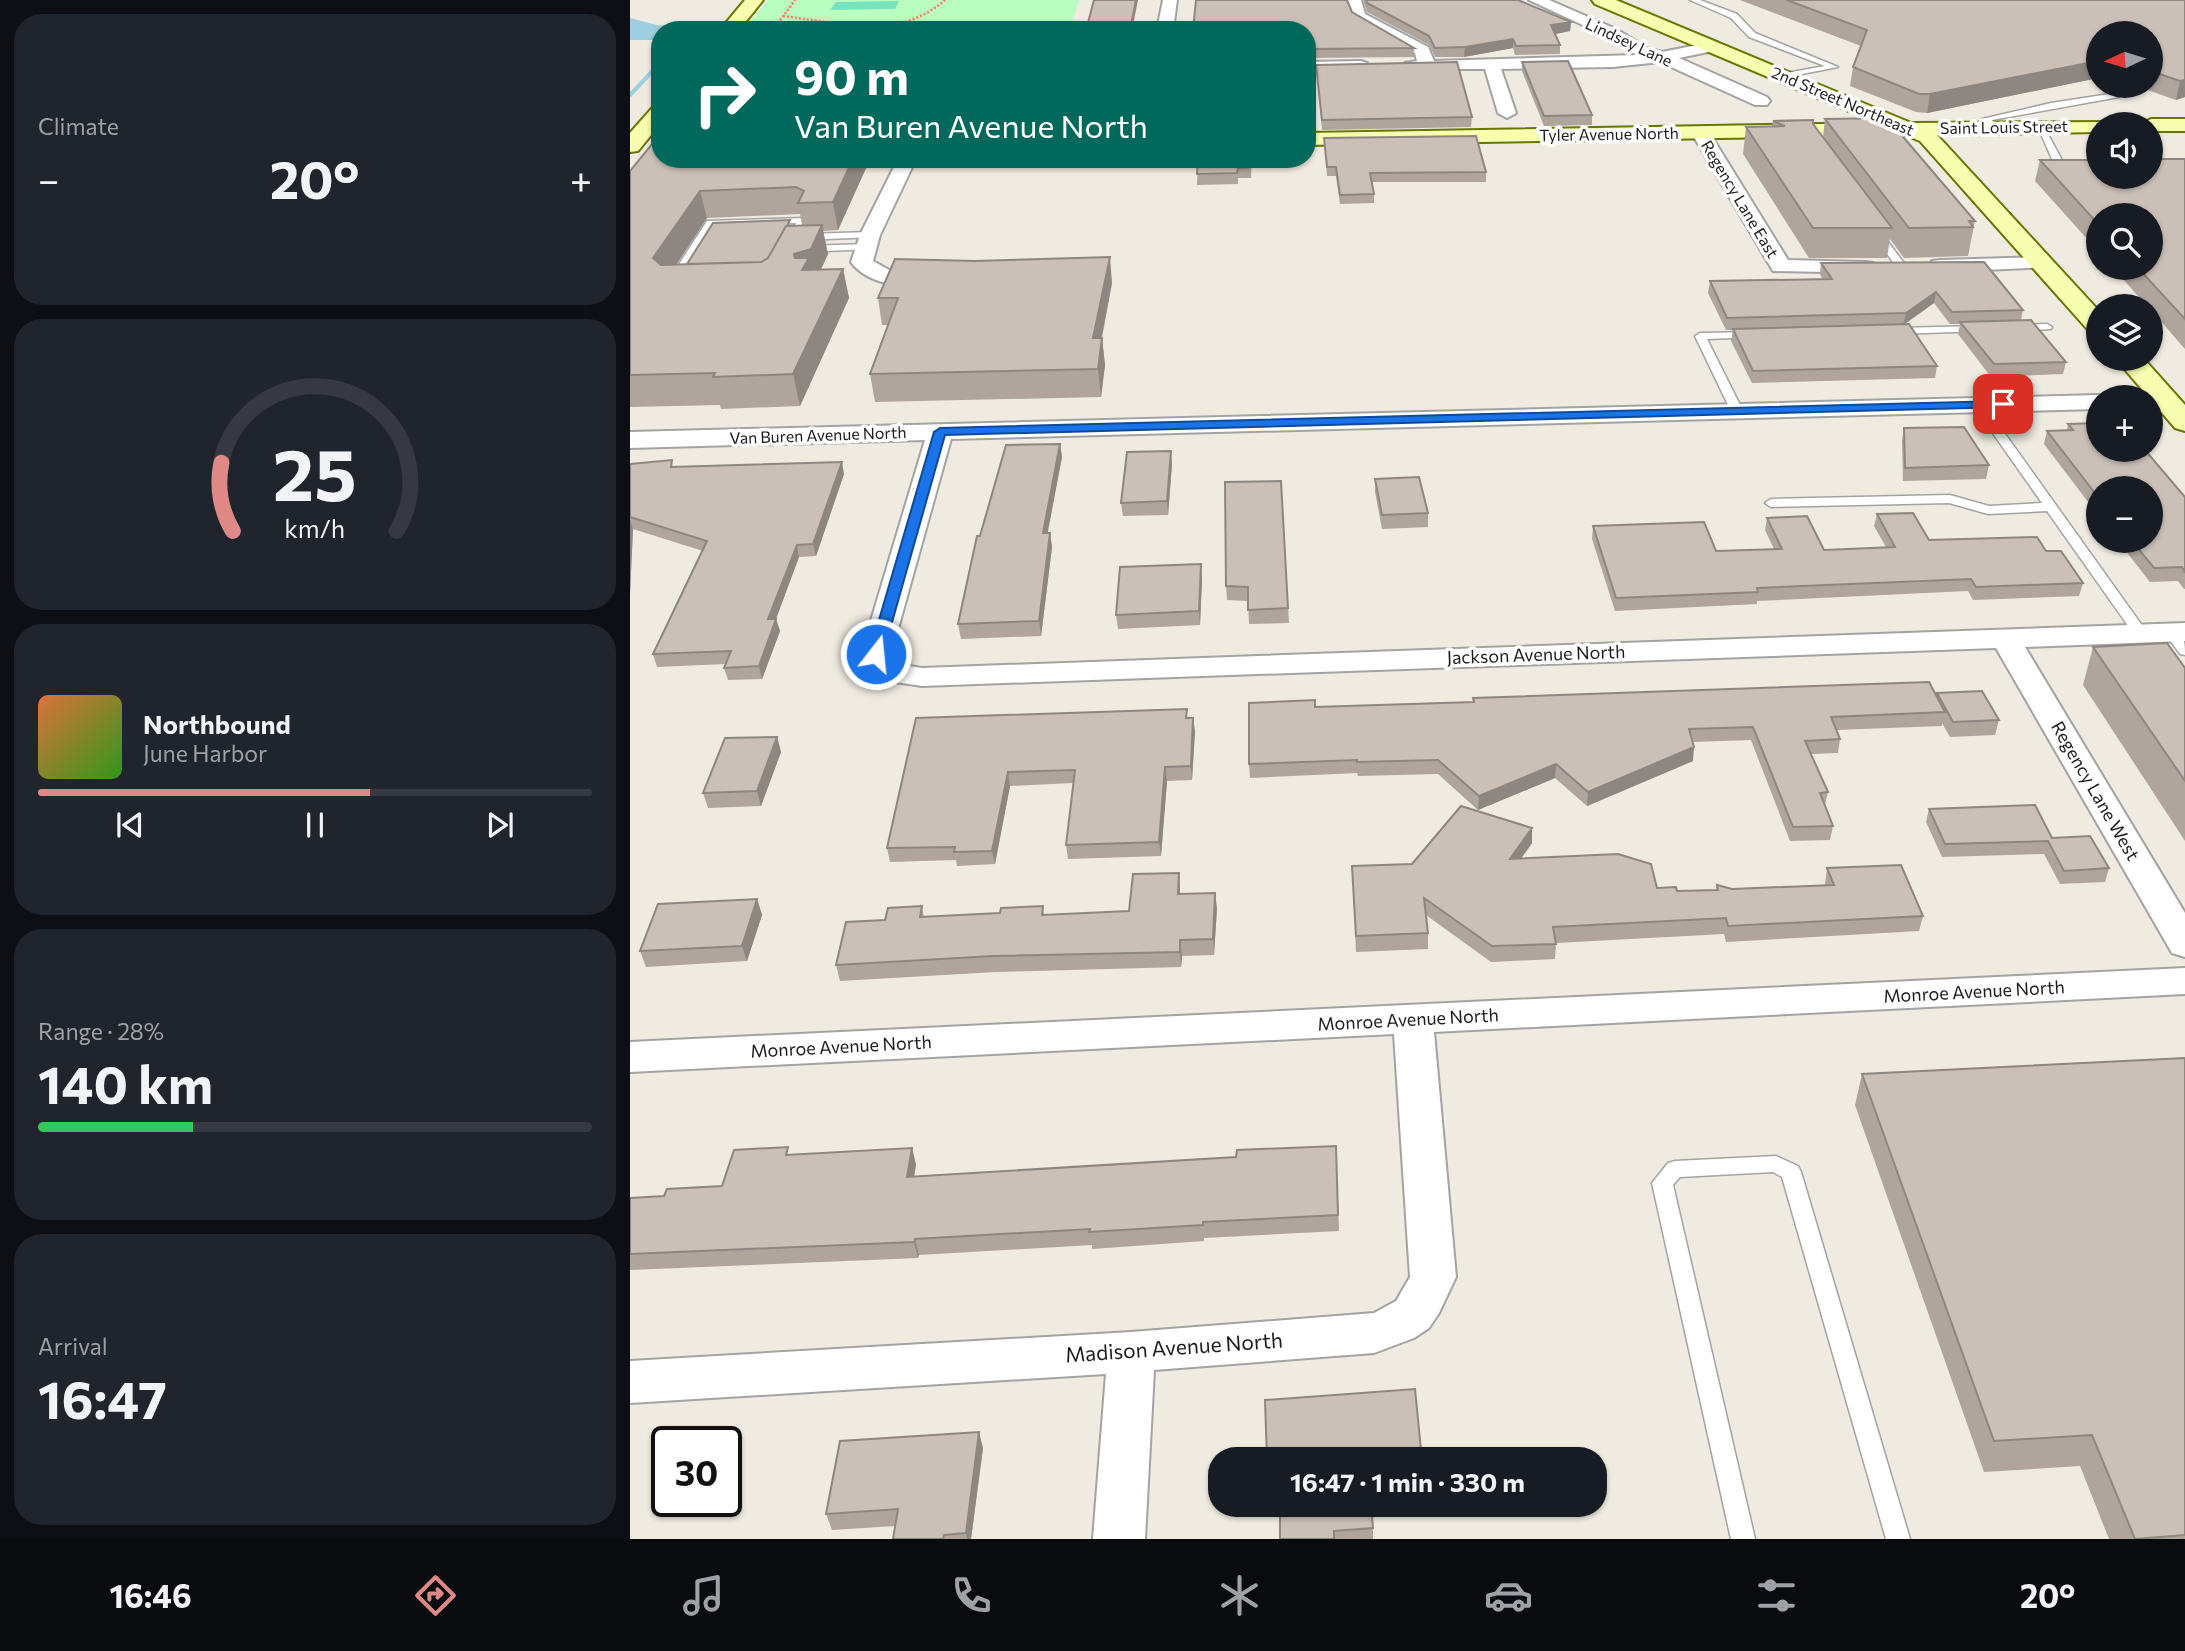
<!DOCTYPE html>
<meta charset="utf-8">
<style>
body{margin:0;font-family:Commissioner,sans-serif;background:#20242c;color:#f1f3f6;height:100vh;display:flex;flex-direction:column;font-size:26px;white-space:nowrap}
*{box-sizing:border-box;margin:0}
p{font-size:23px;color:#9ea1a6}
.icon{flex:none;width:38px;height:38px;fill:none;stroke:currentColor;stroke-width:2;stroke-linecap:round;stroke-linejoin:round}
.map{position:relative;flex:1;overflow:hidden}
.details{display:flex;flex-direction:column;gap:14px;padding:14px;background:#0d0f14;width:630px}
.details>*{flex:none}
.guide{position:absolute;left:21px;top:21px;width:665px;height:147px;border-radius:28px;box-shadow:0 2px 5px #0004;background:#00695c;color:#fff;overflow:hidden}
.needle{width:46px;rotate:266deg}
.controls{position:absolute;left:1456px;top:21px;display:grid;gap:14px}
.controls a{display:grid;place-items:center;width:77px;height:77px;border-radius:50%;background:#171b24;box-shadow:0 2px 5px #0004;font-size:35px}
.speed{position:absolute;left:21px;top:1426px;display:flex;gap:14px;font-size:35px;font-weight:700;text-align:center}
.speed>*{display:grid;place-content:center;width:91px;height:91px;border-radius:50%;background:#171b24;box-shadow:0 2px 5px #0004;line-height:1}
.speed .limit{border:4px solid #111;border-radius:10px;background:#fff;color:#111}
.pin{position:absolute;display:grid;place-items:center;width:60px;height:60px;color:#fff;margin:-30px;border-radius:14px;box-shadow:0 4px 10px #0006}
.me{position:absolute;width:77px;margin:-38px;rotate:16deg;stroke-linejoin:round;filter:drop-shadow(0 0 5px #0008)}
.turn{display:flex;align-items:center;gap:24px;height:147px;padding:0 28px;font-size:32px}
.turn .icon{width:91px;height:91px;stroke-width:2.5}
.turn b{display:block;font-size:49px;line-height:60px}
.big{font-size:52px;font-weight:700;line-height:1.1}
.details .card{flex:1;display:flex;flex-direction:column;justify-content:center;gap:10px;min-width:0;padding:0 24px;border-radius:28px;background:#20242c}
.details .dial{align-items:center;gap:0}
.dial svg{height:182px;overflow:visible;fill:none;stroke:#363941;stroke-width:7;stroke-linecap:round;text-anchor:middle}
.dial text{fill:#f1f3f6;stroke:none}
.song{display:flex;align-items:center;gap:21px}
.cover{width:84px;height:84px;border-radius:10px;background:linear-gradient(135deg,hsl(20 70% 55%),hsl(110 70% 35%))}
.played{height:7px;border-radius:4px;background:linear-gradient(90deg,#df8987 60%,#363941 60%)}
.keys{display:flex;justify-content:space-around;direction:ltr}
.heat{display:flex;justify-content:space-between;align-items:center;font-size:38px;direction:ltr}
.charge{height:10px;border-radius:5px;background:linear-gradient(90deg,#34c759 28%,#363941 0)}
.trip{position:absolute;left:578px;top:1447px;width:399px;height:70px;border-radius:28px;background:#171b24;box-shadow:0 2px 5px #0004;font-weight:700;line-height:70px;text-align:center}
.tabs{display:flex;height:112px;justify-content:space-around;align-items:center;background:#090b0e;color:#9ea1a6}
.tabs .icon{width:49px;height:49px}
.tabs .active{color:#df8987}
.tabs b{font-size:32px;color:#f1f3f6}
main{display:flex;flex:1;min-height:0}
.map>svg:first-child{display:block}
</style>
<main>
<section class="details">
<div class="card"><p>Climate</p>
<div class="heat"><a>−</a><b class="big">20°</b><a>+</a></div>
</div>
<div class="card dial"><svg viewBox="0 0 100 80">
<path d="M14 69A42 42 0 1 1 86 69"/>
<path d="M14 69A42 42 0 0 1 9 39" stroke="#df8987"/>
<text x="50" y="56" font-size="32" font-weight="700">25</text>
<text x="50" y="72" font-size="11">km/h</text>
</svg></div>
<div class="card">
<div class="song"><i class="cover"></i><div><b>Northbound</b><p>June Harbor</p></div></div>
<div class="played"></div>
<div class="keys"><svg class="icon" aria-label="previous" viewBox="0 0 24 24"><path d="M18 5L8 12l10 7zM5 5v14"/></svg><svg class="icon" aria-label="pause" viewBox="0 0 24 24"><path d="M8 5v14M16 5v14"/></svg><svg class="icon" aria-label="next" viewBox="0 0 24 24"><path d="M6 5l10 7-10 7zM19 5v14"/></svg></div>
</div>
<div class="card"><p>Range · 28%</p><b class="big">140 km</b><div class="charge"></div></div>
<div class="card"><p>Arrival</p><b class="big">16:47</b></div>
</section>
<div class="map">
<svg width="1555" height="1539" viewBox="0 0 1555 1539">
<rect width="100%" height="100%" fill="#efebe1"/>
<path fill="#b9fdc1" d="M138 0H449L440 30H113Z"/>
<path fill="#78e4be" d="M269 1 265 9 200 10 206 2Z"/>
<path fill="#9ecfe0" d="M0 18 27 25 67 26 61 30H30V40H0Z"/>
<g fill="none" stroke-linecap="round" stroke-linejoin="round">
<path fill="#9ecfe0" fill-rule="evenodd" d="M30 60V66L0 98V92Z"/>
<g stroke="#a3a3a3" stroke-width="3">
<path id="lane" d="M1060 0H1070L1107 14 1125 33 1208 67 1151 78V74L1195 66 1119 37 1101 18Z
M1486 93 1489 97 1362 120 1367 127 1363 130 1352 119 1421 103Z
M1407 125H1413L1433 162H1468V168L1428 167 1422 159Z
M175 218 177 220 141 288 38 292 33 289 77 221ZM166 223 133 283 45 286 83 226Z
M1243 230H1249L1277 267 1276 269H1268L1241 232Z
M240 232 243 233V237L176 240 171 237 176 234Z
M236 244 239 245V249L177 252 172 249 177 246Z
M1417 324 1422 327 1421 329 1387 331 1382 328 1387 325Z
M1351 326 1356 329 1355 331 1265 334 1260 331 1265 328Z
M1124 332 1128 333V337L1077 339 1113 411 1107 415 1101 411 1065 336 1070 333Z
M1349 402 1353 403 1516 631 1518 634 1516 637H1506L1417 511 1358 514 1319 503 1141 507 1135 503 1141 499 1320 495 1359 506 1412 503 1343 405Z
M1542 629C1555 632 1555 644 1555 655L1550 654 1535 633Z
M1146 1156 1168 1166 1171 1172 1280 1539H1256L1152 1177 1143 1172 1050 1177 1043 1185 1125 1539H1101L1022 1183 1038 1163 1045 1161Z"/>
</g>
<g stroke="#a3a3a3" stroke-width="4">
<path id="street" d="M533 0H547L543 30H527Z
M717 0H731L735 14 798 47 804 61 1007 55 974 35 899 0H919L986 29 1017 48 1032 52 1082 42 1088 44 1090 47 1088 50 1049 58 1137 97 1140 101 1137 105H1125L1030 62 983 67 871 69 886 113 877 118 868 113 855 69H775L773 66 775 63 787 61 785 53 723 19Z
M731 61 737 63 739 66 737 69 677 72V62Z
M1070 127 1079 132 1158 260 1235 262 1243 263 1246 268 1243 273 1143 271 1061 132Z
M268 159H286L250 235 243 261 259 270 309 274 312 279 309 284C282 290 238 286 221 262L230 235Z
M1412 257 1419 259 1423 263 1419 267 1310 272 1302 271 1299 266 1302 261 1310 260Z
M1468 395 1477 397H1468V409L321 439 261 654 267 664 292 668 1555 623V641L1395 647 1555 913V957L1542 953 1366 648 292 686 245 679 231 654 295 440 0 448V432Z
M1555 968V994L804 1032 826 1277 809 1313 799 1328 784 1338 744 1353 524 1370 515 1539H463L476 1374 0 1403V1361L501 1332 744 1313 766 1301 780 1277 764 1034 0 1072V1042Z"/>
</g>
<g stroke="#670" stroke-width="4">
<path id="secondary" d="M115 0H133L109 30H90Z
M962 0H986L1281 123 1475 122 1477 124H1468V132L1307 135 1468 310V333L1459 331 1290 141 1275 135 677 145V133L1247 123 965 4Z
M30 105V124L8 151 0 152V133L23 107Z
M1521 119H1555V131H1521V124H1511Z
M1486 359H1514L1555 405V431L1545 428Z"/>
</g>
<path stroke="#ff7762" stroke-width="2.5" stroke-dasharray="2 2" stroke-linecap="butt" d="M153 16 204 23 221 30
M143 30 165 0
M236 30C266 26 292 20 315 0"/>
<use href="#lane" fill="#fff" fill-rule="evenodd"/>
<use href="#street" fill="#fff" fill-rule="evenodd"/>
<use href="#secondary" fill="#f7feb0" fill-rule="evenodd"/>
</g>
<path fill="#afa59d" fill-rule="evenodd" d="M733 0H888L941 22 940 31 925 34 930 45V54L885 55 883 48 834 57H805L799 45 737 12Z
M1110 0H1555V97L1546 100 1506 86H1521V33H1468V78L1297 113 1286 112 1220 86 1223 67 1231 46Z
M722 12 784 48V57L677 58V30Z
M892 62 962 115V125L914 126 892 71Z
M686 65 842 117 841 127 692 130Z
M1195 119 1345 221 1338 256 1274 258 1260 239 1257 258H1179L1113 154 1116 127 1142 126 1143 121 1183 124 1193 137Z
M694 138 856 172V182H741L744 194V203L710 204 706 176H697Z
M30 159H235L237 166 208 230 193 231 198 254 191 269H213L219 298 170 406 91 409 90 405 0 407V171ZM170 214 172 225 161 226 57 264 46 265 77 218Z
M568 159H622L621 178H608V184L567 185Z
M1555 159V349L1521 310V306H1517L1483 268H1521L1468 215V251L1405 181 1410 160Z
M1191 263 1393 310 1391 320 1436 362 1433 374 1361 377 1328 334 1330 324H1320L1304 303 1275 324 1307 366 1305 378 1122 383 1101 341 1103 330H1096L1078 293 1080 281 1193 280 1190 274Z
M482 283 472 338 475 365 471 397 245 402 240 374 258 325H252L248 298Z
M1438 424 1555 497V589H1554L1548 581 1520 582 1488 541H1521L1468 488V515L1414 444 1417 431 1437 430Z
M1274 428 1359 465 1356 479 1273 481 1272 441Z
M430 444 432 457 417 533H420L422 547 411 636 331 639 328 624 350 536Z
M0 464 44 467 214 474 186 556 169 557 146 619 150 631 132 679 98 680 94 668 96 664 27 667 23 654 73 551 3 529 0 594Z
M542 464 538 515 493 516 491 503Z
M745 479 798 513V527L752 529 745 492Z
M651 481 659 623 619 624 618 601 597 600 596 586Z
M1247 514 1299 540 1416 551 1453 583 1449 596 1343 600 1338 591 1127 601V604L985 611 962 539 963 526 1086 551 1144 549 1135 530 1137 518 1194 550 1256 547 1244 526Z
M572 578 570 625 488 629 486 615Z
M1463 647 1555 668V841L1453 685Z
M1307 693 1369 720 1365 735 1320 737 1312 723V726L1206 730 1210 739 1208 753 1181 754 1198 792 1195 805 1203 826 1200 840 1160 841 1121 740 1063 742V761L957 806 925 778 848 810 808 774 728 776 727 773 620 778 619 764 685 707 843 702V698L1307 697Z
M286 718H558L565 731 562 780 537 781 531 856 438 859 436 845 443 783 380 786 365 864 327 866 326 860 260 862 257 848Z
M147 737 151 752 131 806 78 808 73 793Z
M1299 809 1422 838 1479 868 1475 882 1430 884 1414 854 1312 857 1296 822Z
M902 843 891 859 1027 888 1047 891 1086 890 1087 885 1102 889 1195 886V884L1197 868 1293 916 1289 931 1096 942 1094 934 926 943 925 959 861 962 796 915 798 933V949L726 952 722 866 782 864Z
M549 873 550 894 587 908 584 955 552 956 551 967 366 972 210 981 206 965 255 920 292 906 294 917 370 913 413 906 414 915 499 911Z
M127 899 132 915 117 961 16 967 10 951Z
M1555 1058V1539H1479L1450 1466 1354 1472 1225 1105 1232 1074Z
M706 1146 709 1231 574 1238V1241L462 1249V1245L289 1255 288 1258 0 1270V1198L34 1196 92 1186 160 1155 282 1148 286 1165 284 1177 606 1157Z
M353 1448 341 1539H263L265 1526 202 1530 196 1514Z
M650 1505 743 1528V1539H650Z"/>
<path fill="#8e8680" d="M506 0H508L502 30H500Z
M941 22 940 31 921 35V25Z
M883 39V48L834 57 835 47Z
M1468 61V78L1297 113 1300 94Z
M1555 80V97L1546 100 1550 81Z
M223 159H235L237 166 208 230 203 202Z
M70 191 77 218 31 288 23 258Z
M192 225 198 254 187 278 170 283 164 254Z
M480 257 482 283 466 366 463 338Z
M213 269 219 298 170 406 163 374Z
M1306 292 1304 303 1273 325 1276 313Z
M472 338 475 365 471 397 468 369Z
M430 444 432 457 415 547 413 533Z
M541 451 542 464 538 515 537 501Z
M212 462 214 474 186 556 183 544Z
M0 519 3 529 0 594Z
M420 533 422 547 411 636 409 621Z
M167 545 169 557 141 632 138 619Z
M571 564 572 578 570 625 569 611Z
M146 619 150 631 132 679 129 666Z
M563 718 565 731 562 780 561 766Z
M147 737 151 752 131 806 127 791Z
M1064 747 1063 761 957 806 958 792Z
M926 764 925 778 848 810 849 796Z
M535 767 537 781 531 856 529 842Z
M378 772 380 786 365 864 362 851Z
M902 828V843L879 875 880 859Z
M549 873 550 888 549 910 548 894Z
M585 893 587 908 584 955 583 939Z
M127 899 132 915 117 961 112 946Z
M550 940 552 956 551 967 550 952Z
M282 1148 286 1165 281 1193 277 1177Z
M285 1239 289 1255 288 1258 284 1242Z
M349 1432 353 1448 341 1539H337L336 1533Z"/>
<path fill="#cbc0b7" stroke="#8e8680" stroke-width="2" d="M464 0H506L500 30H456Z
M566 0H717L722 12 784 48 677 49V30H563Z
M736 0H888L941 22 921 25 930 45 886 46 883 39 835 47 805 48 799 36 737 3Z
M1157 0H1555V80L1550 81 1521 71V33H1468V61L1300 94H1289L1223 67 1237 30Z
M938 61 962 115 914 116 892 62Z
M827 62 842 117 692 120 686 65Z
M1257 118 1345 221H1339L1343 227 1279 228 1195 119Z
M1183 120V124L1262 228H1183L1116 127 1155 126 1143 121Z
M846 136 856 172 740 173 744 194 710 195 706 167H697L694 138Z
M30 143V159H223L203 202 168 203 174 191 166 187 70 191 23 258 31 265 131 262 138 258 156 226 192 225 181 249 164 254 165 258H179L172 270 213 269 163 374 83 377 85 373 0 375V171L22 144Z
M568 159H621V167L608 168 607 173 567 174Z
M1521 159H1555V319L1508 268H1521V215H1468V224L1410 160H1468V177H1521Z
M160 220 157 226H156L138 258 131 262 57 264 83 223Z
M480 257 463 338H472L468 369 240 374 268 298H248L265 259 345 261Z
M1354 262 1393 310 1322 312 1306 292 1276 313 1097 318 1080 281 1202 279 1191 263Z
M1401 320 1436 362 1364 364 1330 322Z
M1279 324 1307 366 1123 371 1103 329Z
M1468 423V450H1515L1555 497V572L1552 567 1524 568 1502 541H1521V488H1468V497L1417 431 1443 430 1438 424Z
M1334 427 1359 465 1275 468 1274 428Z
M430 444 413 533H420L409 621 328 624 347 536H350L376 445Z
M541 451 537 501 491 503 497 452Z
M42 460 41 467 212 462 183 544 167 545 138 619H146L129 666 94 668 101 651 23 654 77 541 0 517V464Z
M789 477 798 513 752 515 745 479Z
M651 481 658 608 618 610V587L596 586 595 482Z
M1283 513 1299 540 1407 537 1416 551H1431L1453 583 1346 587 1341 579 1127 588 1128 592 986 598 963 526 1074 522 1086 551 1152 549 1137 518 1177 516 1194 550 1265 547 1247 514Z
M571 564 569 611 486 615 490 567Z
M1537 643 1555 668V781L1463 647Z
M1299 682 1315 712 1201 717 1210 739 1175 741 1198 792 1190 793 1203 826 1163 827 1123 727 1059 729 1064 747 958 792 926 764 849 796 808 760 727 762V760L619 764V703L685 700V707L844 702 843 698Z
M1352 691 1369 720 1323 722 1307 693Z
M557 709 556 718H563L561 766 535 767 529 842 436 845 445 770 378 772 362 851 324 852 325 847 257 848 286 718Z
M147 737 127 791 73 793 95 738Z
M1405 805 1422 838 1460 836 1479 868 1434 871 1418 841 1315 844 1299 809Z
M831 806 902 828 880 859 988 854 1021 864 1027 888 1046 887 1047 891 1088 890 1087 885 1102 889 1204 885 1197 868 1271 865 1293 916 1098 926 1096 918 923 927 926 944 862 946 794 898 798 933 726 936 722 866 782 864Z
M549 873 548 894 585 893 583 939 550 940V952L363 956 206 965 216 922 255 920 258 908 292 906 290 917 370 913 371 908 413 906 412 915 499 911 503 874Z
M127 899 112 946 10 951 28 904Z
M1555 1058V1535L1505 1539 1462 1435 1364 1441 1232 1074Z
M706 1146 708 1215 573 1222V1225L459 1232 460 1229 285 1239 284 1242 0 1254V1198L34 1196 37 1189 92 1186 104 1150 158 1147 156 1155 282 1148 277 1177 606 1157 607 1150Z
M785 1389 792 1460H637L635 1400Z
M349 1432 336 1533 314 1535 313 1539H263L268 1509 196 1514 210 1441Z
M650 1505H741L743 1528 704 1531V1539H650Z"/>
<path fill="#1a73e8" stroke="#114b97" stroke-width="2" d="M1373 401 1377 402V407L315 435 253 654 246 658 239 654 304 432 310 428Z"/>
<g text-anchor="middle" stroke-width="7" stroke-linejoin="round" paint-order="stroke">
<g font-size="16" fill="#1c1c1c" stroke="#fff">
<text transform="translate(999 42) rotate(25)" y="6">Lindsey Lane</text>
<text transform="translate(1213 101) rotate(23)" y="6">2nd Street Northeast</text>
<text transform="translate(1374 127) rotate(-1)" y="6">Saint Louis Street</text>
<text transform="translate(979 134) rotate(-1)" y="6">Tyler Avenue North</text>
<text transform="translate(1110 199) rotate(59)" y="6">Regency Lane East</text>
<text transform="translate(188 435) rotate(-2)" y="6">Van Buren Avenue North</text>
</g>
<g font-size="18" fill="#1c1c1c" stroke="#fff">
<text transform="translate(906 655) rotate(-2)" y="6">Jackson Avenue North</text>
<text transform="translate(1465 791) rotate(60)" y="6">Regency Lane West</text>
<text transform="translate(1344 992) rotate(-3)" y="6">Monroe Avenue North</text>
<text transform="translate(778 1020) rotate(-3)" y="6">Monroe Avenue North</text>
<text transform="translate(211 1047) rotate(-3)" y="6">Monroe Avenue North</text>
</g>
<g font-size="21" fill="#1c1c1c" stroke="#fff">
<text transform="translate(544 1348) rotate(-4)" y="7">Madison Avenue North</text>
</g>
</g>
</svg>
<div class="controls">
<a><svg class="needle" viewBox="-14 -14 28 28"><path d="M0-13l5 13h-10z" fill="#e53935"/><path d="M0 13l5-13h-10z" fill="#9ea1a6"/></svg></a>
<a><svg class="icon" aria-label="sound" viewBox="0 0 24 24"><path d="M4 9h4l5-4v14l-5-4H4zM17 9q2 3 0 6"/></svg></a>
<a><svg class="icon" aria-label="search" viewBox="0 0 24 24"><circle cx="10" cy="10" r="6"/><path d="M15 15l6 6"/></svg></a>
<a><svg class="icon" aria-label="layers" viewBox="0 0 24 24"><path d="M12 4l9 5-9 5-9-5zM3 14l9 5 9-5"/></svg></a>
<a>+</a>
<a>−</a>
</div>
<div class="speed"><div class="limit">30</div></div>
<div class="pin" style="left:1373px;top:404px;background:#d93025"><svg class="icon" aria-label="arrive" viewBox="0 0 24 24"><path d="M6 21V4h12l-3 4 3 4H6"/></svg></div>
<svg class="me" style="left:246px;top:654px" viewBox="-20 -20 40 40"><circle r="17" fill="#1a73e8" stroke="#fff" stroke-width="3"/><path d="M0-11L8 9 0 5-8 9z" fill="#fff"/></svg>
<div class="trip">16:47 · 1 min · 330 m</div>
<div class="guide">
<div class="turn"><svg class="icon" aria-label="right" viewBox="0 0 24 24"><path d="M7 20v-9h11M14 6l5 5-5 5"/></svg><div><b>90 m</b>Van Buren Avenue North</div></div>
</div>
</div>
</main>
<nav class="tabs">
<b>16:46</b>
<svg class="icon active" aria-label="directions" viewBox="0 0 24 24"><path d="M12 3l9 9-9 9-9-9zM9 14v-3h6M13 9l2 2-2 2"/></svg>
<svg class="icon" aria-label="music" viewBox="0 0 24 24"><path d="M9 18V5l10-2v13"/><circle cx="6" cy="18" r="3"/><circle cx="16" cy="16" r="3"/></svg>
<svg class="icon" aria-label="phone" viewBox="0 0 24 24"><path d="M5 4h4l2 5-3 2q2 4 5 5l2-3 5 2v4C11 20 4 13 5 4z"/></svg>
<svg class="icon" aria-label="climate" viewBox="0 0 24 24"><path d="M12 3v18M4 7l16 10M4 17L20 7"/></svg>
<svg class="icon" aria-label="car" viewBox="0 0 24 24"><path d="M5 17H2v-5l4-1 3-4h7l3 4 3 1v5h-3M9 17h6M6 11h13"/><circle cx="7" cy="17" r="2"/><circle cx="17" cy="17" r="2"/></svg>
<svg class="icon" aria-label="filters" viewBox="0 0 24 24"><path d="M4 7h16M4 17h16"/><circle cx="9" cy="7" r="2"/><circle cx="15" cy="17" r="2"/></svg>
<b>20°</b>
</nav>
